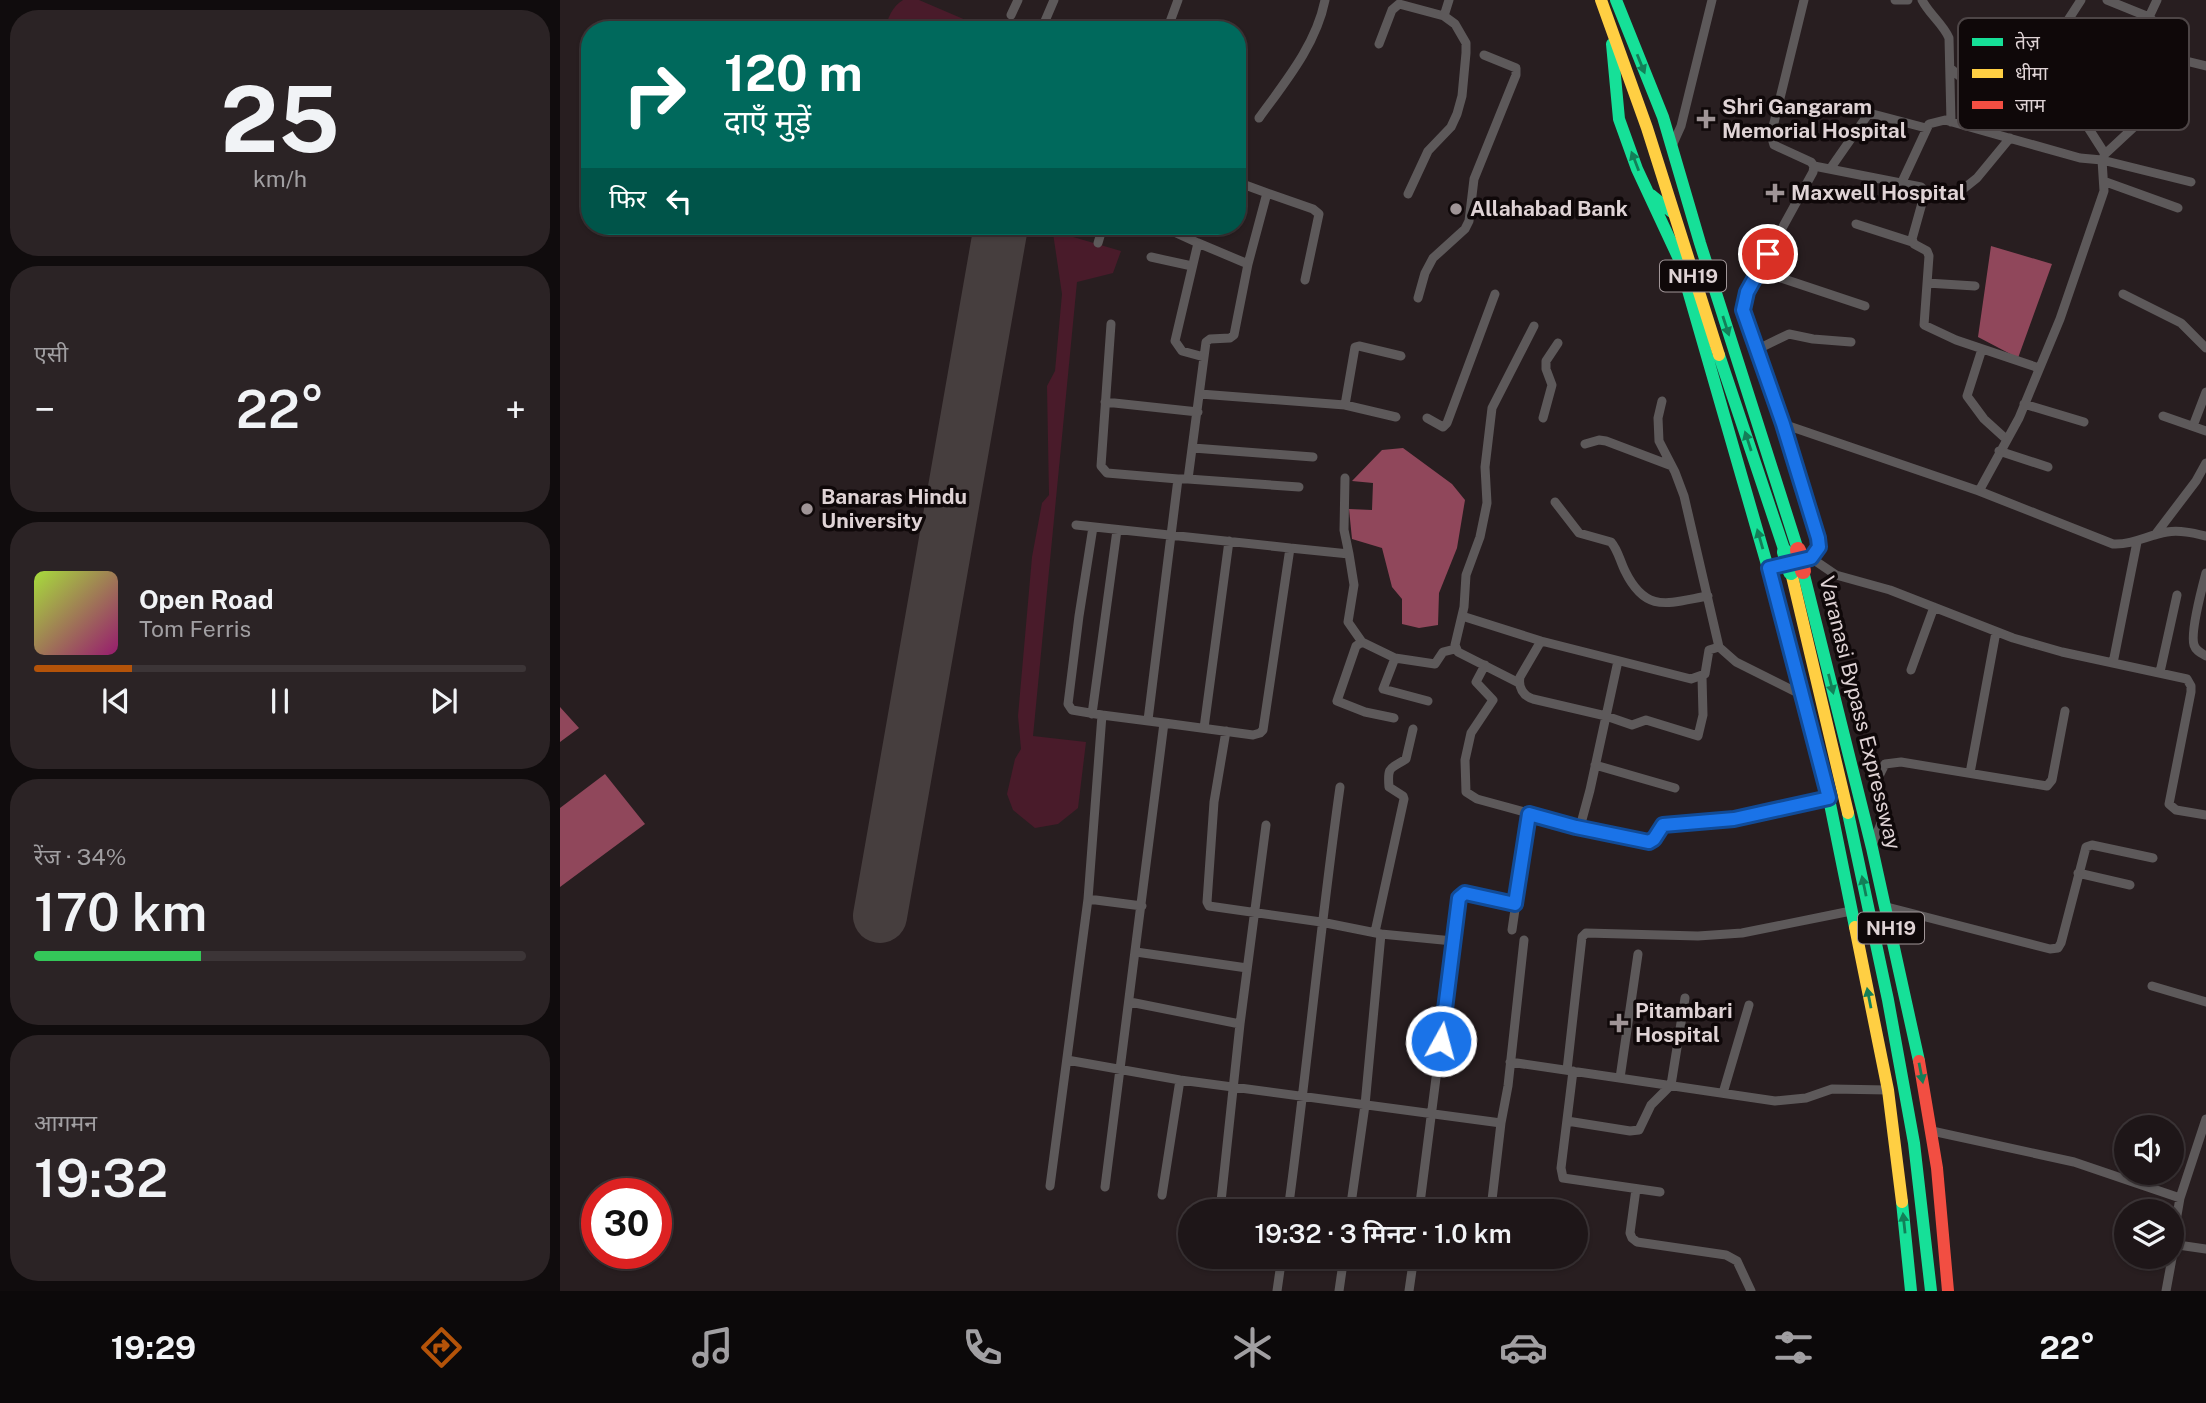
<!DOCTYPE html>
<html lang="hi">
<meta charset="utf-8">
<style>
body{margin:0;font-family:"Public Sans","Noto Sans Devanagari",sans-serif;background:#2b2325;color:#f1f3f6;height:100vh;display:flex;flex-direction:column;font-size:26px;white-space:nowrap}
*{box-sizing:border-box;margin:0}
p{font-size:23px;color:#a19fa2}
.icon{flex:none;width:38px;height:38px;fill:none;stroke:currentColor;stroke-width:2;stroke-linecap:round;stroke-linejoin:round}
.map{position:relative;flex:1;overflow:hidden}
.sheet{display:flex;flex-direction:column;gap:10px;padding:10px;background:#100c0d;width:560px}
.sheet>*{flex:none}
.banner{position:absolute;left:21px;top:21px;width:665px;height:214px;border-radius:28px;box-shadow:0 2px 5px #0004,0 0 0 2px #3c3537;background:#00695c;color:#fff;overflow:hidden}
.tools{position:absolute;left:1554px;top:1115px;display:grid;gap:14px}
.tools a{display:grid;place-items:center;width:70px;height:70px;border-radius:50%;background:#1e1618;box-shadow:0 2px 5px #0004,0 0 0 2px #3c3537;font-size:35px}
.speed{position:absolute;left:21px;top:1178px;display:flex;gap:14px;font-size:35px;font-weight:700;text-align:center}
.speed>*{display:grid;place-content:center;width:91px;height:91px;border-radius:50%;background:#1e1618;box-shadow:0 2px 5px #0004,0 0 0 2px #3c3537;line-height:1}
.speed .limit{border:10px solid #d22;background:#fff;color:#111}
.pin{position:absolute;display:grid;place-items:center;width:60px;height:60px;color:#fff;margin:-30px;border:4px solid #fff;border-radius:50%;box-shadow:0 2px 7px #0007}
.me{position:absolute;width:77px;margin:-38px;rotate:7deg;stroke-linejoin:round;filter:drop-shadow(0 0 5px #0008)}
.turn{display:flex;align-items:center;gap:24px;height:147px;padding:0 28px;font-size:32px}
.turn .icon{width:91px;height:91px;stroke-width:2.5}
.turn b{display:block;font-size:49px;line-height:60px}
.then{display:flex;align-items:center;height:66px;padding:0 28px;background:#0003;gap:14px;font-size:26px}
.big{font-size:52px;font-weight:600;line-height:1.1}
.sheet .tile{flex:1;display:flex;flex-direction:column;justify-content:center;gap:10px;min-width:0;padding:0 24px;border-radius:28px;background:#2b2325}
.sheet .dial{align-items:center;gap:0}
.dial b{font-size:91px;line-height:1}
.song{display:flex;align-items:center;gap:21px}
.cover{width:84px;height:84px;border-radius:10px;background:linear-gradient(135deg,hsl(80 70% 55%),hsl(320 70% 35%))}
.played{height:7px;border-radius:4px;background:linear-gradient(90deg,#b45309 20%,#3c3537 20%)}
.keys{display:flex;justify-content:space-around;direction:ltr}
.heat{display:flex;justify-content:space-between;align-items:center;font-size:38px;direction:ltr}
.charge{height:10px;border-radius:5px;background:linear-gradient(90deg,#34c759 34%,#3c3537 0)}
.trip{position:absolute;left:618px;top:1199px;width:410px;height:70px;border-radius:35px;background:#1e1618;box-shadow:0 2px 5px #0004,0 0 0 2px #3c3537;font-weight:600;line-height:70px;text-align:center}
.dock{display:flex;height:112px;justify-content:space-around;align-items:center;background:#0c090a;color:#a19fa2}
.dock .icon{width:49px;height:49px}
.dock .active{color:#b45309}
.dock b{font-size:32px;color:#f1f3f6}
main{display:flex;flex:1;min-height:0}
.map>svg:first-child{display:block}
</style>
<main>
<section class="sheet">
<div class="tile dial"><b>25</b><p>km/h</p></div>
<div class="tile"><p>एसी</p>
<div class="heat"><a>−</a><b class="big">22°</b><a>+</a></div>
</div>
<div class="tile">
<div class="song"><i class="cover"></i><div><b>Open Road</b><p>Tom Ferris</p></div></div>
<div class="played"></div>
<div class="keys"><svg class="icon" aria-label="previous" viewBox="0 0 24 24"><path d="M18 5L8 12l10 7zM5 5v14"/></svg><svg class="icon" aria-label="pause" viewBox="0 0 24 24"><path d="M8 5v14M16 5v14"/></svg><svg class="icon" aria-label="next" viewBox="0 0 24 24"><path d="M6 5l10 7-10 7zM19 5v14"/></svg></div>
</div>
<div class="tile"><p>रेंज · 34%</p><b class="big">170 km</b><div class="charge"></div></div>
<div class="tile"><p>आगमन</p><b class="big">19:32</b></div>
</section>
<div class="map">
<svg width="1646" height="1291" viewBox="0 0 1646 1291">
<rect width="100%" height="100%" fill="#281e20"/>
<path fill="#491b2a" d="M343 0H359L415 24 412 30H325C328 17 332 7 343 0Z
M495 226H505L503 234 561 251 553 273 517 282 473 736 526 742 518 808 498 824 475 828 453 810 447 794 455 759 461 749 458 716 472 557 482 503 489 495 487 386 495 371 502 294 493 233Z"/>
<path fill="#90475b" d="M1431 246 1492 264 1458 358 1418 337Z
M843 448 892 484 905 500 897 548 879 593 878 625 859 628 842 624V599L832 587 822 548 792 539 789 509 812 510 813 483 792 481 822 450Z
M0 707 19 728 0 742Z
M45 774 85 824 0 887V808Z"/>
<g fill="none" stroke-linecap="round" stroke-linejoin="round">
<path stroke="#463e3e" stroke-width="54" d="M320 916 441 226"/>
<path stroke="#5d595a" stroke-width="9" d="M1335 0H1348
M1362 0C1369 14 1383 24 1389 38L1391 122
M1521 0 1499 34V44L1505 72 1502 97 1522 118 1545 154
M451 15 458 0
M884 16 889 0
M1589 17 1597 0
M482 28 494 0
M607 30 618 0
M819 44 832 10 839 4 884 16 895 24 906 43V53L902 96 897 114 891 127 868 151 848 194
M1593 53 1646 66
M1390 68 1410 85 1423 92 1472 89 1502 97
M1504 84C1513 82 1525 83 1533 78 1547 68 1554 41 1560 26
M699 118C725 82 756 45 765 0
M677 125 683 111
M1112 146 1121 126 1152 0
M1254 166 1361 187 1364 190V196L1352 239 1354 244 1367 251 1369 256 1364 325 1396 340 1479 368
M1270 169 1309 113 1366 128
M1342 182 1369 124 1385 120 1520 158 1542 160 1631 182
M1546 182 1618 208
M1364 190 1392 198 1417 178 1450 138
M707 193 753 209 759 214 745 280
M1296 224 1352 242
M601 226 638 243
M538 243 543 226
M591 257 632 266
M1200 271 1305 306
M1367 283 1415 286
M1563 294 1621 323 1646 348
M858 298 865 273 873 258 905 229 909 221 914 179 956 75V68L924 55
M551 324 541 466 547 473 618 479
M1422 349 1407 396 1424 419 1446 439
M1196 350 1229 334 1253 339 1291 342
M644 357 622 351 615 341 638 243 688 264
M640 394 785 405 836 417
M1102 401 1098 418 1099 441 1115 472 1124 496 1159 647
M545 402 638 412
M1464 404 1524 422
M785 405 795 347 799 346 841 356
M1603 416 1646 431
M867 418 883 427 887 423 935 294
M983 418 992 385 986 369V361L998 343
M1223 424 1419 491 1553 544C1573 545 1588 535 1607 532 1620 530 1633 533 1646 536
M1633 426 1646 392
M1025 444 1039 440 1046 441 1112 466
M633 448 753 457
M1439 451 1488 467
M785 478 784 530 789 554
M628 479 739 487
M1419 491 1459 418 1500 319 1544 191 1542 160 1545 154 1573 128 1599 34 1598 25 1589 17 1547 0
M995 502 1019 533 1051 542C1058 550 1060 561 1065 571 1086 614 1108 603 1148 596
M516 525 730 548 703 730 700 733 693 735 604 723
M533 527 519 616 508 704 512 710 542 715
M1595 535 1636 481 1646 463
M730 548 789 554 794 585 788 622 802 642
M1251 558 1276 575 1330 590 1453 638 1502 652 1627 679 1631 686V692L1609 804 1616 810 1646 815
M1208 568 1251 558 1259 547 1258 538 1223 424 1183 310 1187 292 1253 172 1254 166 1251 162 1214 145 1211 135 1244 0
M1646 573C1642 588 1630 632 1634 645 1636 651 1641 653 1646 656
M902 616 981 641 1131 679 1145 674 1149 650 1159 647 1176 662 1242 695
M981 641 960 677C958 687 963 696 973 699L1046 716 1072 725 1086 720 1138 736 1143 715 1142 677
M835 658 823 689 868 701
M1553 663 1577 542
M925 665 916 682 933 700 911 733 905 760 906 792 917 799 1020 827 1030 790 1058 661
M1351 670 1374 607
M1600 672 1617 595
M959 683 898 652 895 645 904 607 906 575 920 537 927 503 925 467 932 408 974 326
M532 714 557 530
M834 718 805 712 777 701 796 646 802 642 835 658 875 664 883 652 895 649
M588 720 618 479H628L646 342 650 339 670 338 674 335 688 264 707 193 677 182
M644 728 669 541
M666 731 654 802 647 902 649 906 761 922 821 934 805 1105 790 1211
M1035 765 1115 788
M1410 773 1436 632
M1020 827 1089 842 1094 839 1103 825 1174 819 1269 798
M1312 845 1322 821 1318 778 1325 764 1341 762 1487 786 1492 780 1505 711
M1518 873 1570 885
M528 899 582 906
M1327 907 1490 949 1498 948 1501 943 1526 847 1532 845 1593 858
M952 930 969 814
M815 932 844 799 843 796 829 787C827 765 831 769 846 759L853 729
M821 934 893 941
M576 952 687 968
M1592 986 1646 1002
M570 1002 680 1024 660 1211
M680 1024 706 825
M507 1060 620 1080 941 1123 948 1086 964 940
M950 1062 1215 1101 1246 1098 1272 1089 1328 1090
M1007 1070 1022 937 1026 933 1138 936 1182 933 1291 911
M1013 1071 1001 1168 1003 1178 1100 1192
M1060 1078 1078 954
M1163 1093 1189 1005
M1646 1119 1620 1198 1613 1238 1618 1245 1646 1249
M1007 1121 1070 1131 1079 1130 1091 1105 1111 1085 1125 998
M1372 1131 1514 1162 1620 1198
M490 1186 528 899 542 715 604 723 545 1187
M1076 1189 1070 1233 1072 1238 1077 1242 1166 1255 1177 1261 1191 1291
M602 1195 620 1080
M932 1200 941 1123
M728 1211C747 1070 760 928 780 787
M859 1211 899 898 905 893 955 904
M717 1291 722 1256
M779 1291 784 1256
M849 1291 854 1256
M1606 1291 1615 1242"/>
<path stroke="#16e098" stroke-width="12" d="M1056 0 1103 117 1140 243 1238 550
M1052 44 1059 119 1077 169 1119 259 1208 568 1268 794 1295 927
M1091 195 1112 212
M1159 355 1225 552
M1243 571 1312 848 1359 1061
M1288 813 1328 1000 1354 1143 1371 1291
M1342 1202 1351 1291"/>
<path stroke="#ffcf43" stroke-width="12" d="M1041 0 1087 128 1159 355
M1231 572 1288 813
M1295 927 1328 1090 1342 1202"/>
<path stroke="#f24e42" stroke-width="12" d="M1359 1061 1377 1168 1388 1291"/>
<path stroke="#16e098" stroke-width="16" d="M1225 552 1231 572"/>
<path stroke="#f24e42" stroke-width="16" d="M1238 550 1243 571"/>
</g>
<defs><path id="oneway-solid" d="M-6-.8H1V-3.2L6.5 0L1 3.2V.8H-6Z" transform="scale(1.75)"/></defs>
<g fill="#137f58">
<use href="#oneway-solid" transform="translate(1081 64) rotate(68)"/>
<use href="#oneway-solid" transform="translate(1075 161) rotate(-111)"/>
<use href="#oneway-solid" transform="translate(1166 326) rotate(72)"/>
<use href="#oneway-solid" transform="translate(1188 441) rotate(-108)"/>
<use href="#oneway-solid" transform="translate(1200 539) rotate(-106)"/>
<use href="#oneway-solid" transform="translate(1271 684) rotate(76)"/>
<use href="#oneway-solid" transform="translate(1304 886) rotate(-102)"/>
<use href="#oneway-solid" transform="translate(1309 998) rotate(-101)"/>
<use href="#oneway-solid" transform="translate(1361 1073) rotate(79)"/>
<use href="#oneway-solid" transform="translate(1344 1223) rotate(-96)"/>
</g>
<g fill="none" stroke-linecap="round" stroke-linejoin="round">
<g stroke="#114b97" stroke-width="18">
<path id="route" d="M881 1041 899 898 905 893 955 904 969 814 1016 827 1089 842 1094 839 1103 825 1174 819 1269 798 1209 568 1251 558 1259 547 1258 538 1223 424 1183 310 1187 292 1208 254"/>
</g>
<use href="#route" stroke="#1a73e8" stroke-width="12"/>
</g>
<g fill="#9f9496" stroke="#0f0809" stroke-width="2.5">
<path d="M1142.5 108.5h7v7h7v7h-7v7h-7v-7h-7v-7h7z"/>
<path d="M1211.5 182.5h7v7h7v7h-7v7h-7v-7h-7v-7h7z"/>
<circle cx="896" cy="209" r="7"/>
<circle cx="247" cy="509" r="7"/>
<path d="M1055.5 1012.5h7v7h7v7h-7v7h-7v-7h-7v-7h7z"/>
</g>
<g text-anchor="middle" stroke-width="7" stroke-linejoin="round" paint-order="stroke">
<g fill="#0f0809" stroke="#a19698" stroke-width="2">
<rect x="1100" y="260.5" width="66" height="31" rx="5"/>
<rect x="1298" y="912.5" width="66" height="31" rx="5"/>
</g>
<g font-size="19" font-weight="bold" fill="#dfd3d5">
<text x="1133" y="283">NH19</text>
<text x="1331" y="935">NH19</text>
</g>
<g font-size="21" font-weight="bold" fill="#dfd3d5" stroke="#0f0809" text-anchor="start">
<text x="1162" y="114">Shri Gangaram<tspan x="1162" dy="24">Memorial Hospital</tspan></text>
<text x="1231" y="200">Maxwell Hospital</text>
<text x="910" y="216">Allahabad Bank</text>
<text x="261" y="504">Banaras Hindu<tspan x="261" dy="24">University</tspan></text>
<text x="1075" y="1018">Pitambari<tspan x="1075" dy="24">Hospital</tspan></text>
</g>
<g font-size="21" fill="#dfd3d5" stroke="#0f0809">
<text transform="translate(1300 713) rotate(76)" y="7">Varanasi Bypass Expressway</text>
</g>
</g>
<rect x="1398" y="18" width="231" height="112" rx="10" fill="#0f0809" stroke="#4d4546" stroke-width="2"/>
<rect x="1412" y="38" width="31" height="8" fill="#16e098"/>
<rect x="1412" y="69" width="31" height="9" fill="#ffcf43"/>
<rect x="1412" y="101" width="31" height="8" fill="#f24e42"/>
<g font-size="19" fill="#dfd3d5">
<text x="1455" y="49">तेज़</text>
<text x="1455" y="80">धीमा</text>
<text x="1455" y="112">जाम</text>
</g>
</svg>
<div class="tools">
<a><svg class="icon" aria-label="sound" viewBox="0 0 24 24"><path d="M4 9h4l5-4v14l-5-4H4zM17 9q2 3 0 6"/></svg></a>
<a><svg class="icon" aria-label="layers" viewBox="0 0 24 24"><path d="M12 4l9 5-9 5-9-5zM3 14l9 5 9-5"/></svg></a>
</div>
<div class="speed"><div class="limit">30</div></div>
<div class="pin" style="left:1208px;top:254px;background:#d93025"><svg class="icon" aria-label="arrive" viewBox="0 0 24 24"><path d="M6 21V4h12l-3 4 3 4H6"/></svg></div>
<svg class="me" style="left:881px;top:1041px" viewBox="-20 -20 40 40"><circle r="17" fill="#1a73e8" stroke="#fff" stroke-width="3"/><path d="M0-11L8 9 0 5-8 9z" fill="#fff"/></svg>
<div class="trip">19:32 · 3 मिनट · 1.0 km</div>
<div class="banner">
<div class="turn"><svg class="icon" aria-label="right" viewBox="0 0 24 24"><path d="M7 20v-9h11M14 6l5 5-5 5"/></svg><div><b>120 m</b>दाएँ मुड़ें</div></div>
<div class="then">फिर<svg class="icon" aria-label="left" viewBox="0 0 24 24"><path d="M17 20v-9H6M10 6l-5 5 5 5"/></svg></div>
</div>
</div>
</main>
<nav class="dock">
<b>19:29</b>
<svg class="icon active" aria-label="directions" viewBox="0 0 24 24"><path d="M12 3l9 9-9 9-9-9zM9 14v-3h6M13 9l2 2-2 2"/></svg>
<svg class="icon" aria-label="music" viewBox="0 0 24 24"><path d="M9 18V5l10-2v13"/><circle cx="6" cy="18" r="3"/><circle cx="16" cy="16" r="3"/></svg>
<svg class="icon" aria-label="phone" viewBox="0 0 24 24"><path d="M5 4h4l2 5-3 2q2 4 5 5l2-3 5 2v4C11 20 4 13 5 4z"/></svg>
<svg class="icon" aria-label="climate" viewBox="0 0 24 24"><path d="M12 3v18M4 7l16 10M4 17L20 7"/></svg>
<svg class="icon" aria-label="car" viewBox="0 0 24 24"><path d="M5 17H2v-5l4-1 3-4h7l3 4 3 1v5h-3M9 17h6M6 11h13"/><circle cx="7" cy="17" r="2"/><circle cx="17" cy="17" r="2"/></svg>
<svg class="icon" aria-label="filters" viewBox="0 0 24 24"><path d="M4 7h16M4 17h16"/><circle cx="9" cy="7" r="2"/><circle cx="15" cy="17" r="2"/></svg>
<b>22°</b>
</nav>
